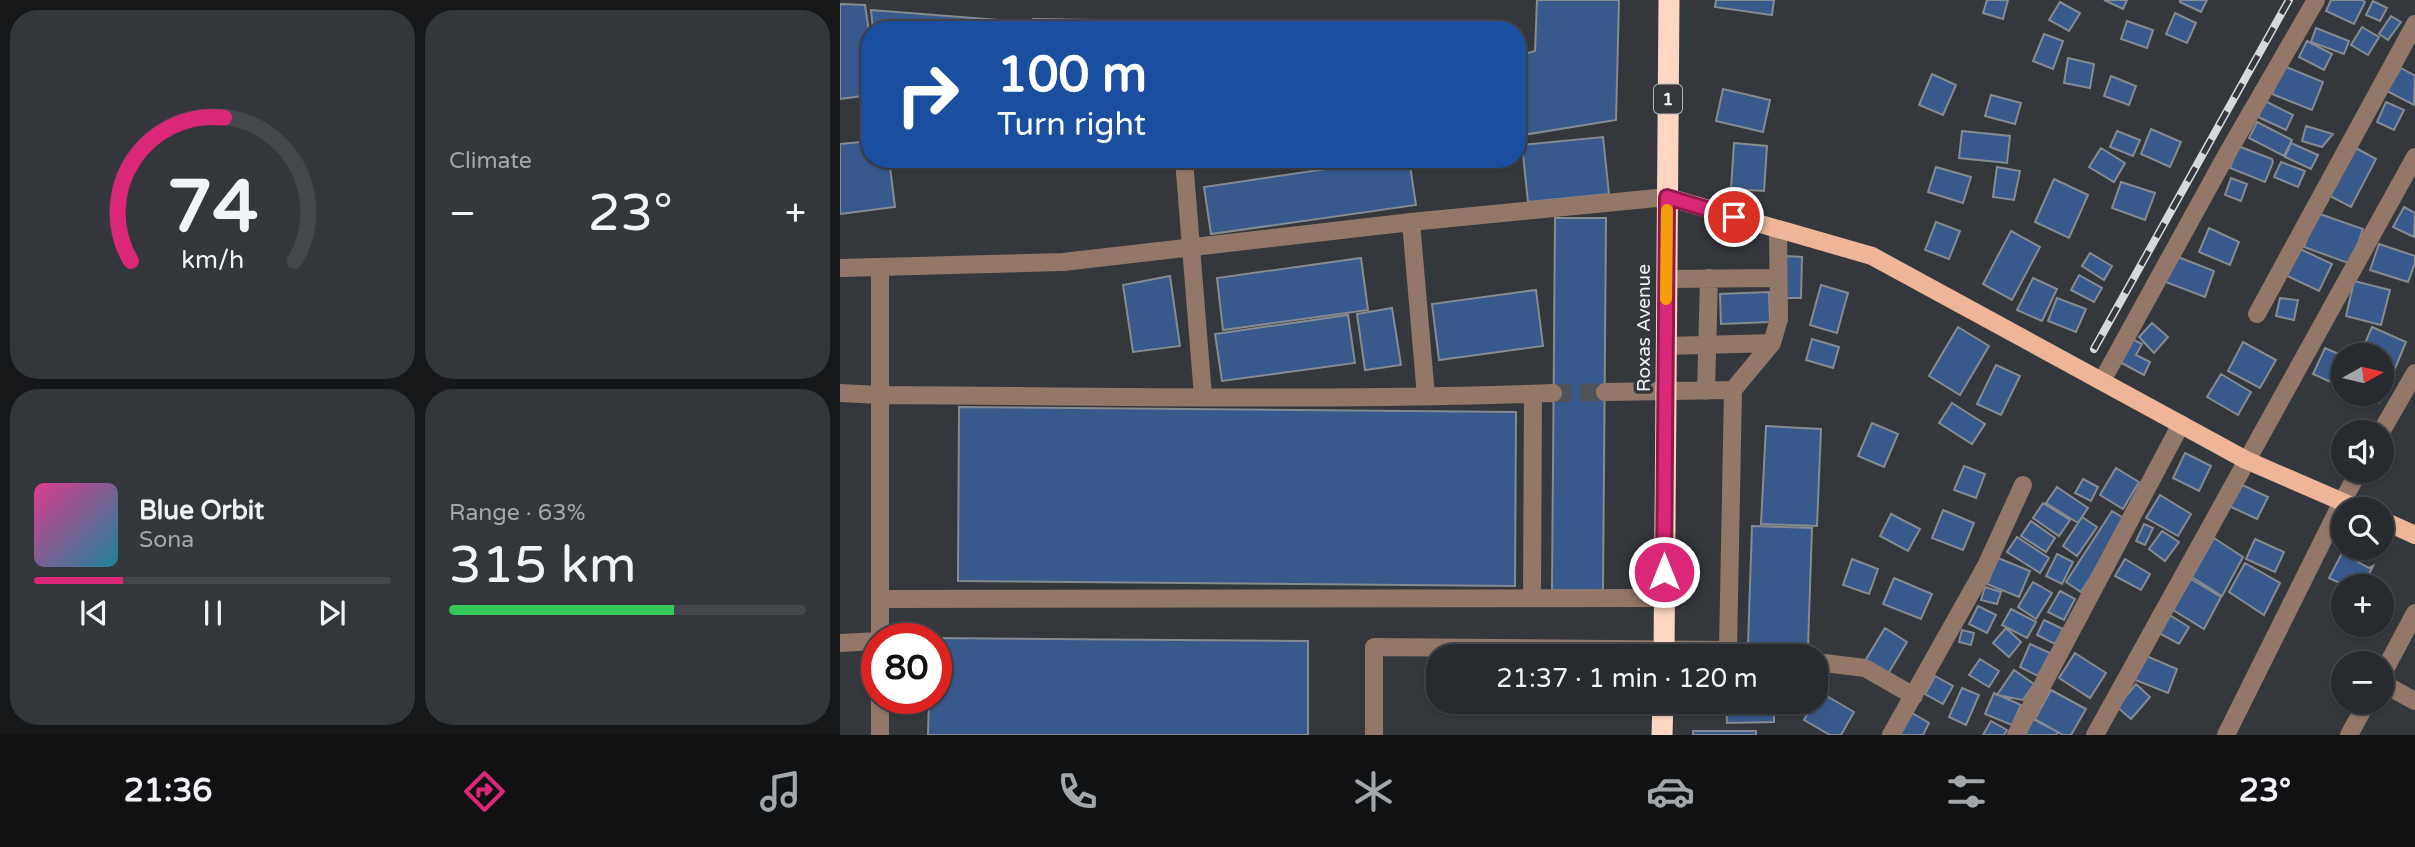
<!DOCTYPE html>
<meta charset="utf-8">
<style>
body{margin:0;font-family:"Varela Round",sans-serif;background:#33363a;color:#f1f3f6;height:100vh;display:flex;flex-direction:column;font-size:26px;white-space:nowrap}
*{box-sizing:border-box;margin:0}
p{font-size:23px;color:#a4a7aa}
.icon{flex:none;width:38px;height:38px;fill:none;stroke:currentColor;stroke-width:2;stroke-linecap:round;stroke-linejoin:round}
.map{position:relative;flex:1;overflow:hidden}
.side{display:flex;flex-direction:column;gap:10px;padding:10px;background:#151719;width:840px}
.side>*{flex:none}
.hud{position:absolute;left:21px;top:21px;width:665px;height:147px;border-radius:28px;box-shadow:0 2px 5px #0004,0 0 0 2px #43464a;background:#1a4fa0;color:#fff;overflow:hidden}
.needle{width:46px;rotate:82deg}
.tools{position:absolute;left:1491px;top:343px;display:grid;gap:14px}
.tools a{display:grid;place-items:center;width:63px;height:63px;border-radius:50%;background:#272a2e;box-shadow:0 2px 5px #0004,0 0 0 2px #43464a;font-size:35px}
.speed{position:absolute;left:21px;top:623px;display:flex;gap:14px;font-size:35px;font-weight:700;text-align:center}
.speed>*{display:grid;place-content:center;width:91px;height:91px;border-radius:50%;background:#272a2e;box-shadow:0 2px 5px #0004,0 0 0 2px #43464a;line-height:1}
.speed .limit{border:10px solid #d22;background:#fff;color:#111}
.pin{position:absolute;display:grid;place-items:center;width:60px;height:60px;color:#fff;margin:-30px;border:4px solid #fff;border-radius:50%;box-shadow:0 2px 7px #0007}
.me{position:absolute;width:77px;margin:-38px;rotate:0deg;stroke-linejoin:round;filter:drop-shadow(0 0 5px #0008)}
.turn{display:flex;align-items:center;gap:24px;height:147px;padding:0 21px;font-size:32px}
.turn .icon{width:91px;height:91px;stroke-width:2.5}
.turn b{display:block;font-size:49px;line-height:60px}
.big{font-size:52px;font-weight:600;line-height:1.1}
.side .tile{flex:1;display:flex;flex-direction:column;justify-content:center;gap:10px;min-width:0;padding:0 24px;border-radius:28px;background:#33363a}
.side .dial{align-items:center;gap:0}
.dial svg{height:182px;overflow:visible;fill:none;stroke:#43464a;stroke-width:7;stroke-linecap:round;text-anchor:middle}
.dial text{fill:#f1f3f6;stroke:none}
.song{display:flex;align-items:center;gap:21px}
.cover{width:84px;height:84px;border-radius:10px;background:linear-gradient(135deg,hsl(330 70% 55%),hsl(190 70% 35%))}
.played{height:7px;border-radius:4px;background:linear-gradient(90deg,#db2777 25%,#43464a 25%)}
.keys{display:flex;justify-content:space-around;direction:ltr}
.heat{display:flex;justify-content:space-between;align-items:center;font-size:38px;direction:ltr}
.charge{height:10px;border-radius:5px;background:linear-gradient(90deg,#34c759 63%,#43464a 0)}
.side .tiles{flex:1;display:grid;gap:10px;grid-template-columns:repeat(2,1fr)}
.trip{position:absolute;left:586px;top:644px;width:402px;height:70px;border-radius:28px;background:#272a2e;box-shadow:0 2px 5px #0004,0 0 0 2px #43464a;font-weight:600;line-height:70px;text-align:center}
.menu{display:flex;height:112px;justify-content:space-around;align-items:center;background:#101112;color:#a4a7aa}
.menu .icon{width:49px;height:49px}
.menu .selected{color:#db2777}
.menu b{font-size:32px;color:#f1f3f6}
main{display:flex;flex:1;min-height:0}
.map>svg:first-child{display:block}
</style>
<main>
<section class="side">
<div class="tiles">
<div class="tile dial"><svg viewBox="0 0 100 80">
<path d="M14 69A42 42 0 1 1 86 69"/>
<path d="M14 69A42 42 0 0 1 55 6" stroke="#db2777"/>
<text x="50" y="56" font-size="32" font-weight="700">74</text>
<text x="50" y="72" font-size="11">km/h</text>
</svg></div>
<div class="tile"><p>Climate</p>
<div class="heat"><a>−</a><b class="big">23°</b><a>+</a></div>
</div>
<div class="tile">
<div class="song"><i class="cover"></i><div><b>Blue Orbit</b><p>Sona</p></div></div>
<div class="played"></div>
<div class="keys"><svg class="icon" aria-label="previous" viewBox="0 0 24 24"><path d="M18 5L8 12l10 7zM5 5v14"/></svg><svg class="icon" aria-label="pause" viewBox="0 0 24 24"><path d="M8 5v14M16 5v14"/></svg><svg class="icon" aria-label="next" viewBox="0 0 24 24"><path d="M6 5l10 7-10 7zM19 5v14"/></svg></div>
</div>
<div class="tile"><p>Range · 63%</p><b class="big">315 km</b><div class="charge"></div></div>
</div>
</section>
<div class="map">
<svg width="1575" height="735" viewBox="0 0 1575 735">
<rect width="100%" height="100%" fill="#34383d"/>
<path fill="#38598b" stroke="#868a91" stroke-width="2" d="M697 0H779L776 120 677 136V56L695 51Z
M876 0H934L932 15 875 7Z
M1147 0H1168L1163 19 1143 13Z
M1264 0H1287L1283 9Z
M1340 0H1367L1361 12 1340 2Z
M1491 0H1522L1525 2 1514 24 1486 11Z
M1533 1 1547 8 1540 21 1526 15Z
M1220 2 1240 13 1229 31 1209 20Z
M0 4 25 5 30 38V95L0 99Z
M31 10 184 22V30H33Z
M1335 13 1356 23 1347 43 1326 34Z
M1551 16 1561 22 1548 40 1539 34Z
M193 19 490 24V30H192Z
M1287 21 1313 30 1307 48 1281 39Z
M1522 27 1539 37 1528 55 1511 45Z
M1476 28 1509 41 1504 54 1471 42Z
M1204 34 1223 41 1213 69 1193 61Z
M1467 41 1492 54 1484 70 1459 57Z
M1228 58 1254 64 1250 88 1224 83Z
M1444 66 1483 82 1472 110 1432 94Z
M1561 68 1575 76 1574 105 1547 91Z
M1092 74 1116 85 1103 115 1079 105Z
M1271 76 1296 86 1289 105 1264 96Z
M883 89 930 100 923 132 876 121Z
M1151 95 1181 103 1175 124 1145 116Z
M1425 101 1453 115 1446 130 1418 117Z
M1546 102 1564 110 1554 130 1537 122Z
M1417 122 1452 140 1444 156 1409 138Z
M1466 126 1493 134 1482 147 1462 141Z
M1311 129 1341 142 1330 167 1301 154Z
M1122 131 1170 136 1167 163 1119 158Z
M1277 131 1300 140 1293 156 1270 147Z
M763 137 769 194 688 202 682 145Z
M30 141V159H49L55 207 0 214V144Z
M894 143 927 146 924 191 891 189Z
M1451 143 1478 155 1471 169 1445 157Z
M1398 146 1432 159 1433 162 1425 182 1390 168Z
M1514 147 1536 159 1511 207 1488 195Z
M1261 148 1285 163 1274 182 1249 167Z
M554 159H569L576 205 371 234 364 187Z
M1441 162 1465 171 1458 187 1434 177Z
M1096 167 1131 177 1123 203 1088 192Z
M1157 167 1180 171 1174 200 1153 197Z
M1391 178 1407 184 1401 201 1385 195Z
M1214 179 1248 195 1229 238 1195 222Z
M1281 182 1315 193 1305 220 1272 208Z
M1564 207 1575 213 1574 237 1553 227Z
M1477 213 1523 229 1511 264 1464 247Z
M715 218H766L763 590H712Z
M1096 222 1120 231 1109 259 1085 250Z
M1369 228 1399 242 1390 265 1359 252Z
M1171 231 1200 247 1172 300 1143 284Z
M1539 244 1575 256V263L1568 282 1530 270Z
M1458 248 1492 264 1479 291 1445 275Z
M1250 253 1272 266 1264 280 1242 266Z
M1333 255 1374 271 1365 297 1323 281Z
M945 256 962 257 961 298H943Z
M521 258 528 310 383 330 377 278Z
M1239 275 1262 288 1254 302 1231 290Z
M330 276 340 346 293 352 283 285Z
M1193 278 1217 289 1202 321 1177 310Z
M1514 281 1550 290 1541 325 1506 316Z
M981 285 1008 293 997 333 970 325Z
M696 290 703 346 599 360 592 304Z
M929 292 930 322 881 324 880 294Z
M1217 298 1246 309 1236 332 1208 321Z
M1440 298 1458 300 1454 320 1436 316Z
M552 308 561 365 525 370 517 314Z
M508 315 515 363 382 381 375 334Z
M1312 323 1328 337 1314 353 1299 337Z
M1118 327 1149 346 1120 395 1089 376Z
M1532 327 1566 342 1554 371 1542 366V355H1520Z
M1288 337 1302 344 1296 355 1310 362 1304 375 1276 360Z
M972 339 999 347 993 368 966 360Z
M1403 342 1436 360 1420 388 1388 371Z
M1485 348 1503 356V367L1495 384 1473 374Z
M1156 365 1180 376 1161 415 1137 404Z
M1381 374 1411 392 1398 415 1367 397Z
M1542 381 1550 386 1539 403 1525 394H1542Z
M1112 403 1145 424 1132 444 1099 423Z
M119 407 676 412 675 586 118 581Z
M1032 423 1058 434 1044 467 1018 456Z
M926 426 981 429 977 526 921 524Z
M1345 453 1371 466 1359 491 1333 478Z
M1124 466 1145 474 1136 498 1114 490Z
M1276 468 1299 482 1283 509 1260 495Z
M1243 479 1258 487 1251 501 1235 493Z
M1400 484 1428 497 1417 519 1389 506Z
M1217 487 1248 508 1238 523 1206 503Z
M1320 495 1351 514 1338 536 1306 518Z
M1203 503 1230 520 1219 536 1193 518Z
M1103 510 1134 523 1123 550 1092 538Z
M1272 511 1287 520 1241 592 1226 582Z
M1051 514 1080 529 1068 551 1040 536Z
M1242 517 1257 527 1237 556 1223 546Z
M1191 521 1215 538 1206 552 1181 536Z
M1304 524 1313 528 1305 545 1296 541Z
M912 526 972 528 968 647 908 645Z
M1322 531 1339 542 1325 561 1309 549Z
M1177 537 1209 558 1200 573 1167 552Z
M1374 538 1403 557 1382 596 1352 577Z
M1415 539 1444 552 1435 572 1406 559Z
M1502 553 1529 568 1533 566 1523 586H1506L1489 578Z
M1217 554 1233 562 1222 584 1206 576Z
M1158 558 1190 571 1179 597 1147 584Z
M1012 559 1038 569 1029 594 1003 585Z
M1285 559 1310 574 1301 590 1275 576Z
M1405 563 1440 583 1424 615 1389 592Z
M1054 578 1092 594 1081 619 1043 604Z
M1351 579 1381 597 1364 629 1333 610Z
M1193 582 1212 593 1196 619 1178 607Z
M1145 587 1161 592 1157 604 1141 600Z
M1220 591 1235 599 1224 620 1208 612Z
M1138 606 1156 615 1147 633 1129 624Z
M1171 609 1196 622 1187 638 1162 625Z
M1328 614 1349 627 1339 644 1317 632Z
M1204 620 1223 629 1215 644 1197 635Z
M1045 628 1067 642 1048 674 1025 661Z
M1166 628 1181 642 1169 657 1153 643Z
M1122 630 1134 633 1131 645 1119 642Z
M89 638 468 641V735H88L89 698H96V639Z
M1190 644 1210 653 1198 676 1180 667Z
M1235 653 1266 673 1250 698 1219 678Z
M1304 655 1337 669 1328 693 1293 679Z
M1140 659 1159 671 1149 687 1129 675Z
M1174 670 1194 684 1183 700 1157 695Z
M1095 676 1113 686 1103 704 1085 694Z
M1296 684 1310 697 1291 719 1277 707Z
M1122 688 1139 695 1126 725 1109 717Z
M1211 690 1246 709 1231 735H1223L1195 719Z
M980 692 1014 712 1001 735H990L964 720 974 702H976Z
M1154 693 1181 705 1172 725 1145 714Z
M886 702H934V722L887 723Z
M1072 713 1089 723 1083 735H1060Z
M1193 719 1218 732 1216 735H1185Z
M1151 721 1167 730 1164 735H1143Z
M853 731H916V735H853Z"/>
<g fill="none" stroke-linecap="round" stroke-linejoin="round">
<path stroke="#505358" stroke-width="18" stroke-dasharray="18 9" stroke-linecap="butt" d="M713 393 765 392"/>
<path stroke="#937769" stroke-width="18" d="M344 160 363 396
M571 222 586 396
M0 268 223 262 571 222 827 197
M40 269V639
M826 279 938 278
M1417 314 1575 24
M826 346 932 343
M1262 381 1387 154 1476 0
M866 391 869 278
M765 392 893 390
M0 393 40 395C264 396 489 401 713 393
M1541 432 1575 373
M692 598 693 394
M40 599 824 598
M0 643 37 641
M888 650 893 390 932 343 939 319 938 230
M976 662 1025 668 1074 696
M1542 675 1575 613
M1542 683 1575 701
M40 698V735
M534 735V647L888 650 934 656
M1051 735 1146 566 1183 485
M1176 735 1341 424
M1255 735 1575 157
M1386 735 1502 502 1519 471
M1509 735 1527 702"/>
<path stroke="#eeb598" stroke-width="18" d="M827 197 1032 256 1406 460 1519 509
M1542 520 1575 535"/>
<path stroke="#fed5c0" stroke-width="21" d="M824 656 829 0
M822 735 823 702"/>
<g stroke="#d6d8dc" stroke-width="8">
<path id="rail" d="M1254 349 1449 0"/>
</g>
<use href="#rail" stroke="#34383d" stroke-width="5" stroke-dasharray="16" stroke-linecap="butt"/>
</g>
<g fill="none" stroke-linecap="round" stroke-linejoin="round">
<g stroke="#8e194d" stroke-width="18">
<path id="route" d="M824 572 827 197 894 217"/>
</g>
<use href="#route" stroke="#db2777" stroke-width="12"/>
<path stroke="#f59e0b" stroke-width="12" d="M826 299 827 210"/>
</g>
<g text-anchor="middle" stroke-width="7" stroke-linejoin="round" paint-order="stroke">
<rect fill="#34383d" stroke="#b6b8bc" stroke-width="2" x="814" y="84.5" width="28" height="29" rx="5"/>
<g font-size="18" font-weight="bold" fill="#edeff3">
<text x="828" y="105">1</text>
</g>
<g font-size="19" fill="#edeff3" stroke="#34383d">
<text transform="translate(803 328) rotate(-90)" y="7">Roxas Avenue</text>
</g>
</g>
</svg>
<div class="tools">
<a><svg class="needle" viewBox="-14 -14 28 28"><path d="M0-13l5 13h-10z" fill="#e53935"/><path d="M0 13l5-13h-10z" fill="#a4a7aa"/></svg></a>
<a><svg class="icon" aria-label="sound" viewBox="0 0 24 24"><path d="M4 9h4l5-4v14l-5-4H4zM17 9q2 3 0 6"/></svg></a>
<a><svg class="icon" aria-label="search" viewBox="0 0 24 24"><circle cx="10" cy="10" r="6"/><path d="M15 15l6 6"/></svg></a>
<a>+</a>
<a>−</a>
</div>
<div class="speed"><div class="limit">80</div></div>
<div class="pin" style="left:894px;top:217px;background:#d93025"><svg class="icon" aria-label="arrive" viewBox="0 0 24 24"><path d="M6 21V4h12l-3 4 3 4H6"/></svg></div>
<svg class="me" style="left:824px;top:572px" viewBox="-20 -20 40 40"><circle r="17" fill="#db2777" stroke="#fff" stroke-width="3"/><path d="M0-11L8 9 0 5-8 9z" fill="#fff"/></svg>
<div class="trip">21:37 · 1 min · 120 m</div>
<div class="hud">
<div class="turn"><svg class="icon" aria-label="right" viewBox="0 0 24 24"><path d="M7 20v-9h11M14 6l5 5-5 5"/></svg><div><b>100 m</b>Turn right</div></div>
</div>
</div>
</main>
<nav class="menu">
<b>21:36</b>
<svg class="icon selected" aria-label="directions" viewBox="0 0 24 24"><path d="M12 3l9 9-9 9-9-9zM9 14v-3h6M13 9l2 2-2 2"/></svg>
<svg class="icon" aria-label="music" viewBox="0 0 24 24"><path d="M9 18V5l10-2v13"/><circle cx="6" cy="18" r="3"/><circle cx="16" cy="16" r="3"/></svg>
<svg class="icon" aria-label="phone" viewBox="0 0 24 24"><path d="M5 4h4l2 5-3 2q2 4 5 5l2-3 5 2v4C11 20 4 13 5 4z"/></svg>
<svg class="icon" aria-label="climate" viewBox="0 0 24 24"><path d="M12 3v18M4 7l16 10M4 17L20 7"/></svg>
<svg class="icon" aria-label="car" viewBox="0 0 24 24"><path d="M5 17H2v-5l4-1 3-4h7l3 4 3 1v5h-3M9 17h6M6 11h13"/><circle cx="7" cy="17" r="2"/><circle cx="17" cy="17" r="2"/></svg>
<svg class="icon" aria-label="filters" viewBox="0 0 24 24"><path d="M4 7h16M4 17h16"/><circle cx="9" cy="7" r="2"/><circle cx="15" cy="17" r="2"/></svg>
<b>23°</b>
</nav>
